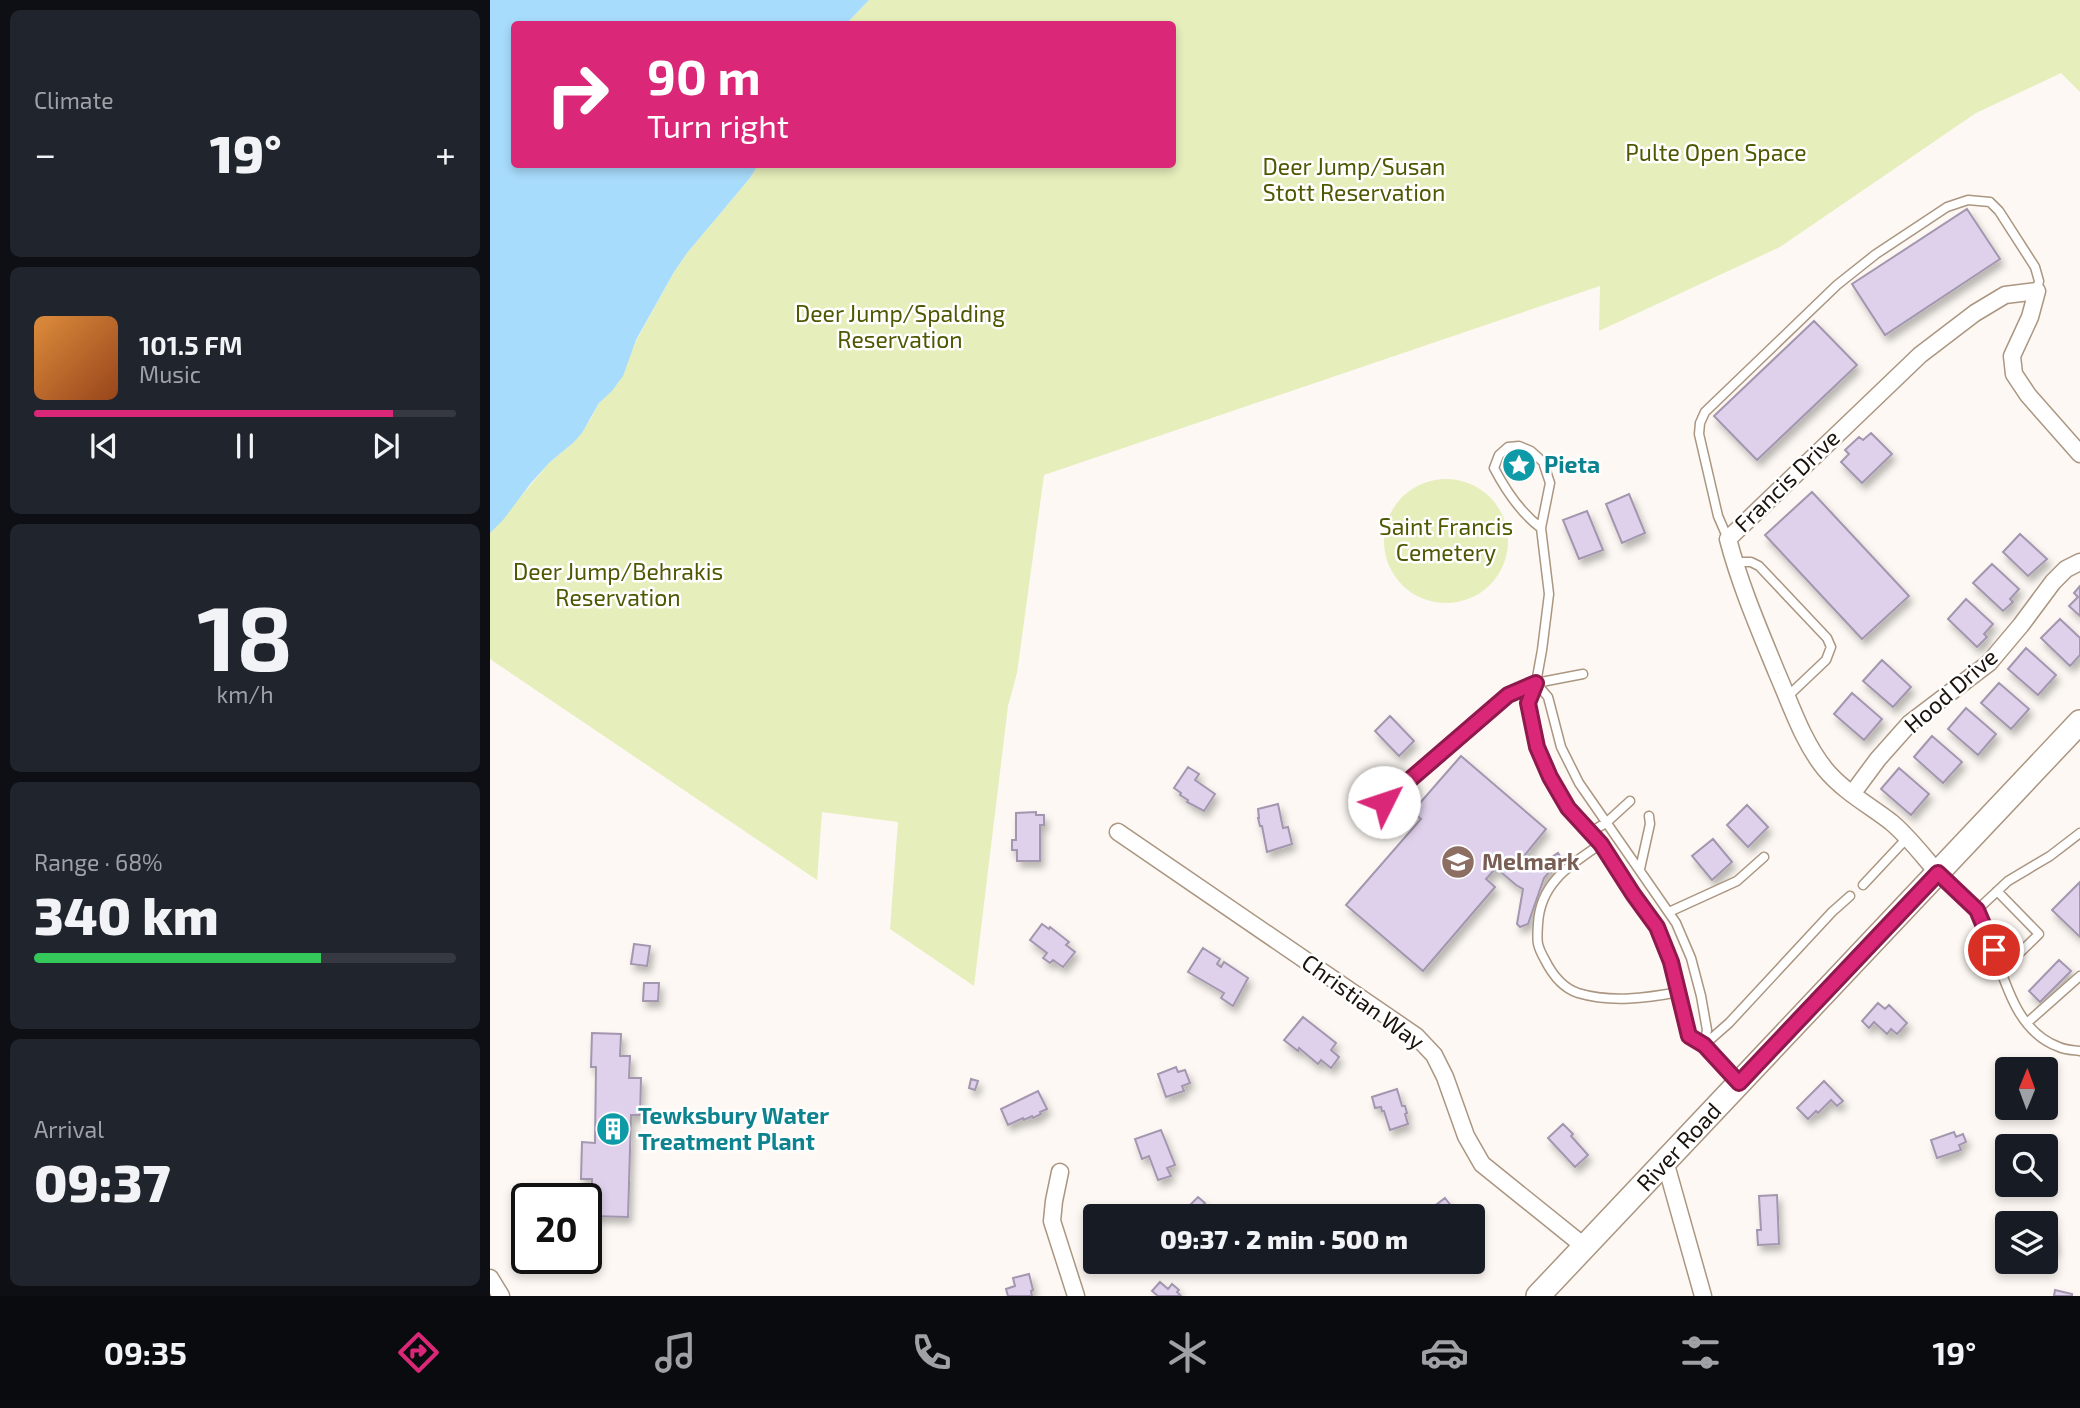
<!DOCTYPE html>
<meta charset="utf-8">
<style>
body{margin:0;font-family:"Exo 2",sans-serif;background:#20242c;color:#f1f3f6;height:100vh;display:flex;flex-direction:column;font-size:26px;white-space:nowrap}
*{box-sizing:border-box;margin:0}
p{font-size:23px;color:#9ea1a6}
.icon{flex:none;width:38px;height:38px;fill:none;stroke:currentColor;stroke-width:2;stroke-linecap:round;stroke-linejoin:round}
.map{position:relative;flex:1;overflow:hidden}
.details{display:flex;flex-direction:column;gap:10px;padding:10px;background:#0d0f14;width:490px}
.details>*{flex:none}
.banner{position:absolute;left:21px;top:21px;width:665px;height:147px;border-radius:7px;box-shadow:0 4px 10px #0003;background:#db2777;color:#fff;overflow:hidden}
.needle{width:46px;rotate:1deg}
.fabs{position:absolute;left:1505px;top:1057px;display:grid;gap:14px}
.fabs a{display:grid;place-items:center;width:63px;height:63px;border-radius:7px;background:#171b24;box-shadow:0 4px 10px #0003;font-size:35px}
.speed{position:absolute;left:21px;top:1183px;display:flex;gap:14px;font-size:35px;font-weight:700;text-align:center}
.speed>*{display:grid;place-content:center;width:91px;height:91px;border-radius:50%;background:#171b24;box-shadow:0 4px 10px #0003;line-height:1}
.speed .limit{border:4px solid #111;border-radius:10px;background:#fff;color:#111}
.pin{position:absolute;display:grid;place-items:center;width:60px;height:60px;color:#fff;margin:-30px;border:4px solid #fff;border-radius:50%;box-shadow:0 2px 7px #0007}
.me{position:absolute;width:77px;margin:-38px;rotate:49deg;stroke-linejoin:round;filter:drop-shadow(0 0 5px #0008)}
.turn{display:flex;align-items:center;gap:24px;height:147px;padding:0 21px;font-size:32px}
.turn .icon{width:91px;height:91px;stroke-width:2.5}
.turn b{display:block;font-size:49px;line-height:60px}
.big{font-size:52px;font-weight:800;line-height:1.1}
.details .widget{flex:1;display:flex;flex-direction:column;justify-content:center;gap:10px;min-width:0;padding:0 24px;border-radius:10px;background:#20242c}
.details .dial{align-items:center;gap:0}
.dial b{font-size:91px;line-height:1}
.song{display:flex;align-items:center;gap:21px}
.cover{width:84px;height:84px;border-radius:10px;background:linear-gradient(135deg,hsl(30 70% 55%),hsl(20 70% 35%))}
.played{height:7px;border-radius:4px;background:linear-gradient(90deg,#db2777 85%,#363941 85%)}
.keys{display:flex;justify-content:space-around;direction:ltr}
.heat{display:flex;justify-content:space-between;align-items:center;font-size:38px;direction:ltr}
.charge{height:10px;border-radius:5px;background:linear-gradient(90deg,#34c759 68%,#363941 0)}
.trip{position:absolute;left:593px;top:1204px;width:402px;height:70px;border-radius:7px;background:#171b24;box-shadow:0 4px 10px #0003;font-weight:800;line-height:70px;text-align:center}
.tabs{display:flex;height:112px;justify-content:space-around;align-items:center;background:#090b0e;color:#9ea1a6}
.tabs .icon{width:49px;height:49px}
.tabs .selected{color:#db2777}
.tabs b{font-size:32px;color:#f1f3f6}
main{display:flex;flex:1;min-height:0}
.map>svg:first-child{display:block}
</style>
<main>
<section class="details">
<div class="widget"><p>Climate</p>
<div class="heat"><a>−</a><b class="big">19°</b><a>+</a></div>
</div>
<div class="widget">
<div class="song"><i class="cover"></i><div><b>101.5 FM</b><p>Music</p></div></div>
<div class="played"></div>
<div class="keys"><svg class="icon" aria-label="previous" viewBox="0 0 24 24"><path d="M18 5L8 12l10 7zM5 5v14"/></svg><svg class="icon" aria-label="pause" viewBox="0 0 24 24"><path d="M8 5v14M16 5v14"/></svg><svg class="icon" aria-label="next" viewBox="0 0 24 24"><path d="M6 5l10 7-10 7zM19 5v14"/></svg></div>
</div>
<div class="widget dial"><b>18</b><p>km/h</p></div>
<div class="widget"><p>Range · 68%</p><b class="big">340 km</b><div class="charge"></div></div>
<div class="widget"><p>Arrival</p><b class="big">09:37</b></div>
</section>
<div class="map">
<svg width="1590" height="1296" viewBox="0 0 1590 1296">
<defs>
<filter id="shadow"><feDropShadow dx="3.5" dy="6" stdDeviation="3.5" flood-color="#0004"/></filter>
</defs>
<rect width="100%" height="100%" fill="#fdf8f3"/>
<path fill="#e6eebc" d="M379 0H1590V92L1571 73 1486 113 1290 247 1109 331 1110 286 554 475 527 673 518 706 484 986 400 929 408 822 332 812 327 880 0 659V533L60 462 83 443 100 420 109 403 128 383 146 341 184 272 197 253 260 178 268 165 682 164V24H356Z
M894 541a62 62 0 1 1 124 0a62 62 0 1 1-124 0Z"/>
<path fill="#a8dcfc" d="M0 0H379L356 24H24V164L268 165 260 178 197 253 184 272 146 340 133 376 122 391 109 403 92 433 83 443 60 462 41 483 13 520 0 533Z"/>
<path fill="#dfd1eb" stroke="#a396af" stroke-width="2" filter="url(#shadow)" d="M1477 209 1510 259 1395 335 1362 284Z
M1324 321 1367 365 1267 460 1224 416Z
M1381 433 1402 454 1372 483 1351 462 1359 454 1355 450 1369 437 1373 440Z
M1322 492 1419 596 1372 639 1275 535Z
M1139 494 1155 533 1132 543 1116 504Z
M1097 511 1113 550 1089 559 1073 520Z
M1530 534 1557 559 1538 576 1513 552Z
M1502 564 1529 589 1520 599 1523 602 1513 611 1483 583Z
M1590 586V616L1579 606 1588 597 1584 593Z
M1476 599 1503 624 1494 634 1497 637 1487 647 1458 619Z
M1570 619 1590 638V655L1580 666 1551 638Z
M1536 648 1566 675 1548 695 1518 669Z
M1392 660 1421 687 1403 707 1373 681Z
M1509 683 1539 709 1521 729 1491 703Z
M1362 693 1392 719 1374 740 1344 714Z
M1476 708 1506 734 1488 755 1458 729Z
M900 716 924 741 909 756 885 731Z
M1442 736 1472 762 1453 783 1424 757Z
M971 756 1056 829 1034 856 1048 866 1068 853 1071 858 1054 878 1038 924 1030 927 1027 924 1033 889 1026 885 1006 868 996 879 1005 887 933 971 856 905 931 819 922 812Z
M698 767 709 774 705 780 725 794 714 811 697 802 698 800 690 795 691 793 684 788Z
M1409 768 1439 794 1421 815 1391 789Z
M788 804 793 828 798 827 802 844 777 852 772 826H770L768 818H769L768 809Z
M1257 805 1278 827 1258 847 1237 825Z
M546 812V815H554V825H550V861H527V850H522V840H526V813Z
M1223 839 1242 862 1222 880 1202 856Z
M1590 882V937L1562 910Z
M552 924 559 929 560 927 579 942 576 945 585 952 573 967 563 960 560 963 553 958 557 953 540 940Z
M144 944 160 946 157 966 141 964Z
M713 948 730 959 727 964 731 967 734 962 758 978 743 1006 731 998 734 993 698 972Z
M1569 960 1581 971 1550 1002 1539 991Z
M154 983H169L168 1001H153Z
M1388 1003 1395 1009 1399 1005 1417 1023 1407 1034 1401 1029 1397 1034 1384 1022 1379 1028 1372 1021Z
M813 1017 846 1043 841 1050 849 1057 841 1068 831 1060 828 1064 809 1048 808 1051 794 1040Z
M102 1033 131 1034 130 1056H140L139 1078H151L150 1115H141L138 1217 101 1216 102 1179H91L92 1142 105 1143 106 1067H101Z
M686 1067 688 1072 695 1070 700 1083 692 1086 694 1091 676 1097 668 1074Z
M481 1079 488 1081 485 1090 479 1088Z
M1334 1081 1353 1101 1347 1106 1341 1100 1328 1113 1326 1111 1318 1119 1307 1108Z
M907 1089 912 1106H915L917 1113 915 1114 918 1124 900 1130 894 1111H892L891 1107 885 1108 882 1097Z
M548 1091 557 1109 550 1112 551 1114 543 1118 542 1116 534 1120 533 1118 518 1125 511 1109Z
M1073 1124 1083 1134 1081 1136 1098 1155 1085 1167 1058 1138Z
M671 1130 685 1165 677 1168 681 1176 668 1180 659 1156 652 1159 645 1139Z
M1464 1132 1466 1137 1473 1134 1476 1142 1469 1145 1471 1150 1447 1158 1441 1140Z
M1287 1195 1289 1244 1268 1245 1267 1230H1271L1269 1196Z
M708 1197 715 1203 706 1212 700 1205Z
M955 1198 969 1216H936L934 1214Z
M1554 1212 1557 1229 1561 1228 1565 1249 1556 1251V1223H1540L1539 1215Z
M539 1274 543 1290 541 1291 542 1296H518L516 1289 525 1286 523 1278Z
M670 1282 678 1289 682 1284 689 1290 687 1292 691 1296H668L662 1291Z
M1565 1290 1582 1294V1296H1564Z"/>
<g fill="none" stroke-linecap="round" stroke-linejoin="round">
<g stroke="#ab9681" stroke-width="11">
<path id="lane" d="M1051 528C1031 513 1016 491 1004 468L1009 455 1018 447 1029 446 1041 451 1053 462 1060 483 1051 528 1059 594 1052 650 1046 683 1039 703 1047 747 1060 777 1078 808 1111 844 1143 894 1167 927 1181 962 1199 1036 1214 1045 1247 1081
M1238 539 1228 516 1209 434 1210 423 1215 412 1347 285 1386 254 1457 207 1478 200 1500 202 1509 211 1545 267 1549 281 1547 291
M1244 562H1261L1269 566 1337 638 1341 647 1336 660 1297 697
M1046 683 1058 697 1071 747 1089 783 1186 923 1201 958 1211 996 1217 1030 1214 1045
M894 802 1018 695 1046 683 1093 674
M1101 832 1117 822 1140 801
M1111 844C1080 865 1050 883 1048 924 1047 941 1046 944 1055 960 1062 974 1073 988 1088 993 1121 1003 1157 998 1189 992
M1150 869 1160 824 1159 816
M1450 875C1462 886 1480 898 1488 913 1512 956 1516 1028 1569 1047 1575 1050 1583 1050 1590 1051
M1373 885 1417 838
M1507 891 1549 934 1511 971
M1487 910 1518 881 1560 856 1590 833
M1179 912 1247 881 1274 857
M1538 1022 1590 976
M1214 1045 1239 1023 1342 912 1360 896"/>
</g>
<g stroke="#ab9681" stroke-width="19">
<path id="street" d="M1362 794 1388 759 1420 723 1499 663 1531 625 1563 582 1576 569 1590 562
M628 832 926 1036 944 1055 955 1077 976 1136 992 1164 1095 1247
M1448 873C1433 856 1418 836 1401 822 1379 805 1353 791 1335 769 1313 742 1301 705 1287 673 1269 629 1250 585 1238 539L1430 355 1485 313 1515 295 1547 291 1540 317 1522 356 1524 374 1538 395 1590 454
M1175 1161 1213 1296
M570 1172 564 1201 562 1221 586 1296
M0 1278 11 1296"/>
</g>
<g stroke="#ab9681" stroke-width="26">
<path id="secondary" d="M1048 1296 1590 722"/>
</g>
<use href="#lane" stroke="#fff" stroke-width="8"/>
<use href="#street" stroke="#fff" stroke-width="16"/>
<use href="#secondary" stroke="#fff" stroke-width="23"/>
</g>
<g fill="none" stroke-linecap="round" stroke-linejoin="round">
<g stroke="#8e194d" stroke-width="18">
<path id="route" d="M894 802 1018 695 1046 683 1038 703 1047 747 1060 777 1078 808 1111 844 1143 894 1167 927 1181 962 1199 1036 1214 1045 1249 1083 1448 873 1487 910 1504 950"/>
</g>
<use href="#route" stroke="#db2777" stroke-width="12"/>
</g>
<defs>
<g id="sight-disc" transform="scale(1.75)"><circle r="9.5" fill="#0f9aa8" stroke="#fff"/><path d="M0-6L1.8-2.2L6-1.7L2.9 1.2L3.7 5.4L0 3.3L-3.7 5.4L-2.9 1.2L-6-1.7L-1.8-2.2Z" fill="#fff"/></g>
<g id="school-disc" transform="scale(1.75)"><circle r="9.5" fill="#8d6e63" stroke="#fff"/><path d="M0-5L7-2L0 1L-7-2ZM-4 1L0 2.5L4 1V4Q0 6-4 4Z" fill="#fff"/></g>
<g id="building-disc" transform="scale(1.75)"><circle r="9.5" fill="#0f9aa8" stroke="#fff"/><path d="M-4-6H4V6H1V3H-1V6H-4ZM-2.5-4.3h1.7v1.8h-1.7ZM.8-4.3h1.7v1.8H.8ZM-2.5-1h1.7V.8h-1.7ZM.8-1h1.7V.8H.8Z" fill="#fff"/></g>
</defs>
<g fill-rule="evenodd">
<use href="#sight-disc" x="1029" y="465"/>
<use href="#school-disc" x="968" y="862"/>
<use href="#building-disc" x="123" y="1129"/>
</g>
<g text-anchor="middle" stroke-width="5" stroke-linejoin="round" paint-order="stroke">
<g font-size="23" fill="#4f5700" stroke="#fff">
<text x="1226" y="161">Pulte Open Space</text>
<text x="864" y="175">Deer Jump/Susan<tspan x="864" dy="26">Stott Reservation</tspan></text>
<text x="410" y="322">Deer Jump/Spalding<tspan x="410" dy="26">Reservation</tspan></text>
<text x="956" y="535">Saint Francis<tspan x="956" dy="26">Cemetery</tspan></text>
<text x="128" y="580">Deer Jump/Behrakis<tspan x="128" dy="26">Reservation</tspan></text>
</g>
<g font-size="23" font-weight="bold" fill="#0d838f" stroke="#fff" text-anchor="start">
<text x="1054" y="473">Pieta</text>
<text x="148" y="1124">Tewksbury Water<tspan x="148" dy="26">Treatment Plant</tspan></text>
</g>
<g font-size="23" fill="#1a130b" stroke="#fff">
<text transform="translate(1297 481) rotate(-44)" y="8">Francis Drive</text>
<text transform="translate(1461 691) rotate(-41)" y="8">Hood Drive</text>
<text transform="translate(873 1002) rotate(36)" y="8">Christian Way</text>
<text transform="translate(1189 1147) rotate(-47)" y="8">River Road</text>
</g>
<g font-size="23" font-weight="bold" fill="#785e54" stroke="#fff" text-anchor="start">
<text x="992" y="870">Melmark</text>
</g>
</g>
</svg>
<div class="fabs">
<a><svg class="needle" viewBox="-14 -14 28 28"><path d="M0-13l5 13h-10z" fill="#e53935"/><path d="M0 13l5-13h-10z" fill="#9ea1a6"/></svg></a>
<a><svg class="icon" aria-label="search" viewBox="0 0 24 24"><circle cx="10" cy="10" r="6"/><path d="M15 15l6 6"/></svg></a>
<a><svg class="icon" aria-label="layers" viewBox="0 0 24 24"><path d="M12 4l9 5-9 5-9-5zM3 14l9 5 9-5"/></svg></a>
</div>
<div class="speed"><div class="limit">20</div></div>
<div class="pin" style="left:1504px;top:950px;background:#d93025"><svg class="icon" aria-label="arrive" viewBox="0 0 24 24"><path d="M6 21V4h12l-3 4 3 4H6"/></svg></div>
<svg class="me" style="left:894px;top:802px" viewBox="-20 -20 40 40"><circle r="19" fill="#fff"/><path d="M0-13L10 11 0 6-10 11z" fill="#db2777"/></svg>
<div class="trip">09:37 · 2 min · 500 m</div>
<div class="banner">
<div class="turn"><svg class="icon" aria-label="right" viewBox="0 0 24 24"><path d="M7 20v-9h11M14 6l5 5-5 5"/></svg><div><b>90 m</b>Turn right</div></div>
</div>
</div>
</main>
<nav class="tabs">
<b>09:35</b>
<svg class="icon selected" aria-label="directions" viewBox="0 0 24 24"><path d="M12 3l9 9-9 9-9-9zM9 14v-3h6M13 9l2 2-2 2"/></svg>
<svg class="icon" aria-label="music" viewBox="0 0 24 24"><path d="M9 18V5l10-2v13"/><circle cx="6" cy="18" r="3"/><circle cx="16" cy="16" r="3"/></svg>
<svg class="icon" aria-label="phone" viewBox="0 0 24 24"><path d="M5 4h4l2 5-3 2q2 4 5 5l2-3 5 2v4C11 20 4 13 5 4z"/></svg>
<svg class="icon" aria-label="climate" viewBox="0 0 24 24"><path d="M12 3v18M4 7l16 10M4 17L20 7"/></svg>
<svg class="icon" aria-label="car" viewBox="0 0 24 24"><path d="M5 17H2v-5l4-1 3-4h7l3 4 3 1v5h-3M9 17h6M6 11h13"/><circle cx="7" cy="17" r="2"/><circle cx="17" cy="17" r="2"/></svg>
<svg class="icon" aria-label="filters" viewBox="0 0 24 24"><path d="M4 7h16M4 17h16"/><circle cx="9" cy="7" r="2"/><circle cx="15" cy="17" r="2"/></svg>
<b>19°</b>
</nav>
